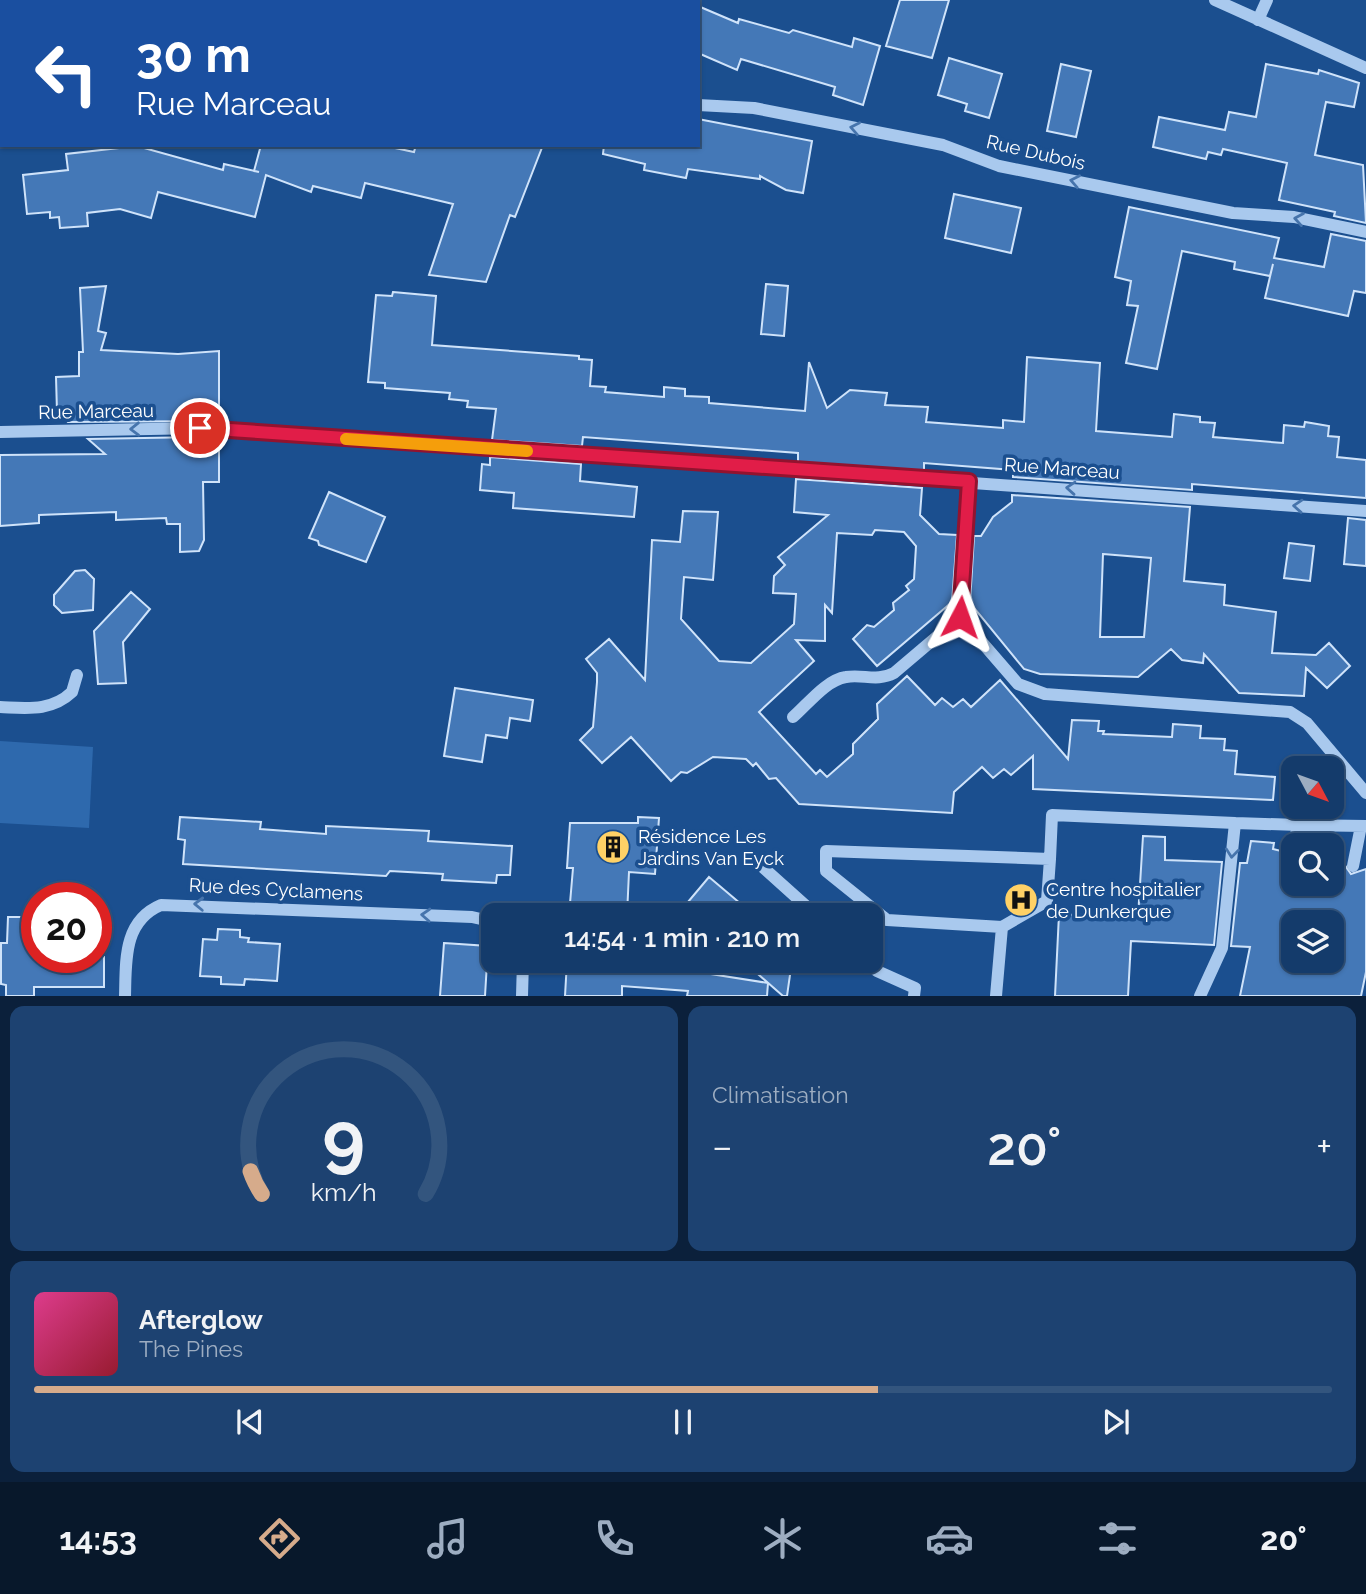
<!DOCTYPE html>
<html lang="fr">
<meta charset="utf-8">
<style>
body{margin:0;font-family:Raleway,sans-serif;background:#1d4271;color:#f1f3f6;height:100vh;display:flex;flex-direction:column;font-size:26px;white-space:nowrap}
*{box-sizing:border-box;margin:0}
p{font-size:23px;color:#9dadc1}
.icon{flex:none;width:38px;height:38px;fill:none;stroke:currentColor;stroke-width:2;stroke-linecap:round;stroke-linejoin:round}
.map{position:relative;height:996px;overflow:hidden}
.side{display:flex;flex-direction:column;gap:10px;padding:10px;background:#0b203b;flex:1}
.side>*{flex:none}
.hud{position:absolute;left:0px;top:0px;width:700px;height:147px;box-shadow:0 2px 5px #0004,0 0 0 2px #33557e;background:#1a4fa0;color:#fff;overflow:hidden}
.needle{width:46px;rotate:131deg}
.buttons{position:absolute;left:1281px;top:756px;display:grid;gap:14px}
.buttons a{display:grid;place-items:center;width:63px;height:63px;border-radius:14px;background:#143b6b;box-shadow:0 2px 5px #0004,0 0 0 2px #33557e;font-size:35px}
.speed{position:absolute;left:21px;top:882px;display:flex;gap:14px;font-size:35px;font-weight:700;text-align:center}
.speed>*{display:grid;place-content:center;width:91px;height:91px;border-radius:50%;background:#143b6b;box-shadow:0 2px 5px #0004,0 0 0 2px #33557e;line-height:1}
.speed .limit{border:10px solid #d22;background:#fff;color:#111}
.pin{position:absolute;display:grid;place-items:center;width:60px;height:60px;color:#fff;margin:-30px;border:4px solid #fff;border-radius:50%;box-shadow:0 2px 7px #0007}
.me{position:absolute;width:77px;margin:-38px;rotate:4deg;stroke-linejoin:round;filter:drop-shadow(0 0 5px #0008)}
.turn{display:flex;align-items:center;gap:24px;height:147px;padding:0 21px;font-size:32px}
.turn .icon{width:91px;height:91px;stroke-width:2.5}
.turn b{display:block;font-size:49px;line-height:60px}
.big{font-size:52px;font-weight:600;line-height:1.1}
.side .card{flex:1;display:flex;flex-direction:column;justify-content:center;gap:10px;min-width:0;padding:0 24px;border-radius:14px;background:#1d4271}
.side .dial{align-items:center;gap:0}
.dial svg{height:182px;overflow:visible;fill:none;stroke:#33557e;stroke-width:7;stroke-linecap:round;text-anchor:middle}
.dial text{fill:#f1f3f6;stroke:none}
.song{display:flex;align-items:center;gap:21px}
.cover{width:84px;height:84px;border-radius:10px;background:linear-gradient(135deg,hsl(330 70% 55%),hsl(350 70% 35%))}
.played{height:7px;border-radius:4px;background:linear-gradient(90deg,#d6ab8b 65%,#33557e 65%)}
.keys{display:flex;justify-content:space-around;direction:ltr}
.heat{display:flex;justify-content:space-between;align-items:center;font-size:38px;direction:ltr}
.side .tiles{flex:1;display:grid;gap:10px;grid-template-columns:1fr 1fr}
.card:last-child{grid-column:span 2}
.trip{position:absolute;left:481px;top:903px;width:402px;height:70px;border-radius:14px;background:#143b6b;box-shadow:0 2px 5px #0004,0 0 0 2px #33557e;font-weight:600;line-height:70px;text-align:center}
.tab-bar{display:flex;height:112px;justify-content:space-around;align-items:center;background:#08182b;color:#9dadc1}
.tab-bar .icon{width:49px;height:49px}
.tab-bar .on{color:#d6ab8b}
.tab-bar b{font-size:32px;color:#f1f3f6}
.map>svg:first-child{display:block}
</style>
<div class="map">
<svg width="1366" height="996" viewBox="0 0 1366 996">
<rect width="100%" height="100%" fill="#1b4f8f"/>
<path fill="#2e69ad" d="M0 741 93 747 89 828 0 823Z"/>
<path fill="#4478b7" stroke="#cfe3fa" stroke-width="2" fill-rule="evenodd" d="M900 0H949L932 58 886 46Z
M698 6 738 23 739 19 789 33 793 30 852 47 854 38 880 46 863 105 833 95 835 87 741 59 737 70 698 53Z
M949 58 1002 74 989 118 965 111 967 104 938 95Z
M1061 64 1091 71 1076 137 1047 131Z
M1266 64 1318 74 1319 70 1359 83 1354 107 1326 102 1315 155 1363 165 1366 223 1334 216 1335 212 1279 200 1287 163 1223 149 1221 155 1208 152 1206 159 1153 147 1159 117 1225 130 1229 112 1256 117Z
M698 119 812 141 803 193 786 190 760 176V179L688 169 686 178 644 170 645 164 603 154 604 145H698Z
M261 145H381L414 152 416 145H543L515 217 510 215 486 282 429 275 453 204 365 183 361 198 313 186 311 192 266 175 255 217 158 192 151 218 120 209 87 213 88 226 60 228 59 217 50 218V212L27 214 23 175 68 170 66 154 137 146 223 170 224 164 259 172 254 171Z
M954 194 1021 208 1011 253 945 238Z
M1129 207 1279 238 1274 258 1324 267 1331 234 1366 241V293L1354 291 1348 316 1265 298 1273 264 1270 276 1234 269 1235 262 1182 251 1157 369 1126 363 1138 306 1127 305 1131 281 1115 277Z
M766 284 788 286 784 336 761 334Z
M106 286 98 331 106 333 101 350 178 354 219 351V421L68 422 57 412 56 377 79 376V352H83L80 288Z
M393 292 436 296 432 345 579 356V359L592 360 590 386 606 387 605 392 664 397V387L685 389V396L709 397V403L805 411 809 362 827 408 850 390 887 393 885 405 928 407 926 422 1003 428V420L1024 422 1027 357 1100 363 1096 431 1172 437 1174 414 1200 417V422L1215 423 1213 437 1283 443 1284 425 1304 427 1305 422 1329 426 1328 436 1339 437 1337 457 1366 460V498L1192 484V490L1013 477V470L924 463V471L798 462V453L583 437 582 446 492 440 496 409 467 407 468 401 449 399 450 393 385 388V383L368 382 376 295 392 296Z
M200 437 219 438V482H203L204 540 199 551 180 552V524H167L166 518 116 520V512L39 515V523L0 526V455L105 454 88 439Z
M490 457 581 464 580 481 637 487 634 517 513 508 514 493 480 490 482 464 490 465Z
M796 479 922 488 920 515 939 534 957 535 952 602 877 666 853 639 867 625 874 627 894 610 893 603 909 590 906 586 914 579 916 546 904 532 875 530 872 535 837 533 832 613 825 605V641L796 640 814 661 759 712 816 774 820 770 827 777 853 754V744L878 719 877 704 907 676 935 705 942 698 953 707 963 699 971 707 1000 680 1068 759 1072 720 1099 721 1098 731H1104L1103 734 1172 737 1173 724 1201 726 1200 738 1225 739 1224 750 1237 751 1235 774 1275 777 1273 800 1033 789V756L1011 775 1004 769 993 778 982 767 954 792 952 813 799 804 776 778 769 779 756 763 753 766 746 759 713 757 687 773 681 772 671 781 631 737 602 763 580 740 593 727 597 682V673L586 659 609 639 645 680 652 540 680 542 683 511 718 512 713 580 684 577 681 619 719 661 751 663 794 624 796 594 773 593 774 576 785 565 778 557 828 515 794 512Z
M329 492 385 517 366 562 319 545 318 541 309 538Z
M1012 495 1190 507 1184 581 1225 585 1224 605 1276 612 1272 653 1316 655 1329 643 1350 666 1327 688 1306 668 1304 696 1239 693 1204 654 1203 663 1182 660 1171 649 1138 677 1040 674 1024 669 970 603 974 536H981L993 517 1012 502ZM1103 554 1151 558 1144 637H1100Z
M1348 518 1366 520V566L1344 564Z
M1289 543 1314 546 1310 581 1284 578Z
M85 570 94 579 93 610 62 613 54 605V595L75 571Z
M131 592 150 609 123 642 126 683 98 684 94 631Z
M455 688 533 700 530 721 510 718 507 738 486 735 482 762 444 756Z
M180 817 261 822 260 829 326 834V826L429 831 428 841 512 846 510 875H497L496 883 442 880 443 874 390 871 386 876 183 864 185 840 178 839Z
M638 817 659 818 655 874 629 872 627 915H569L573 868H567L570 823H638Z
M1143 836 1165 837V860L1222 862 1214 945 1131 941 1128 996H1055L1059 914 1138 917Z
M1251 841 1274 843 1273 849 1293 854V884H1332V862L1344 864 1351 874 1366 869V972L1361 996H1240L1250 947 1231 946 1240 863H1247ZM1293 922H1332V961H1293Z
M709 877 754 915H677Z
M8 917H31L37 957H104V987H34V996H6V985L1 984V943H7Z
M218 929 240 930V937L249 938 248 942 280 944 277 981 245 979 244 985 221 984V977L200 976 203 939 217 940Z
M444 943 488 946 485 996H440Z
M567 961H672V968L768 983 767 996H687L688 991 622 986V996H565Z
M743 961H792L787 996H783Z"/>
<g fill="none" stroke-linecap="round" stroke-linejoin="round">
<path stroke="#a9c9ee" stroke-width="12" d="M1215 0 1366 68
M1258 20 1267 0
M698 105 754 108 943 145 999 166 1233 213 1294 217 1366 232
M0 141H2
M0 432 200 428 1366 511
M969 481 960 617 1018 684 1045 694 1290 712 1307 723 1366 793
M0 707C26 708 51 712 72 692L77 675
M793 717C808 704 826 680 846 677 863 674 877 682 894 673L960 617
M1294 845 1298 825 1366 826
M826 851 1050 859 1047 901 1002 927 887 920 826 871Z
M1050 859 1052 815 1235 823
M757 862 816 915
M1353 866 1361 826
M866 961 877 971 915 988 914 996
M125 996C126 961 123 921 161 905L472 917 494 922
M522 996 523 961
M996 996 1002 927
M1200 996 1222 948 1235 823 1298 825"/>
</g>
<defs><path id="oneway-chevron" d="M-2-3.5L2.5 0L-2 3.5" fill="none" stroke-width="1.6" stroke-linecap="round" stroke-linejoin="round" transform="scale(1.75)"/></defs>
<g stroke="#4674ac">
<use href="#oneway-chevron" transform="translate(855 128) rotate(-169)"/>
<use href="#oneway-chevron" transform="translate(1075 181) rotate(-169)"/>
<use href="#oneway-chevron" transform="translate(1299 219) rotate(-170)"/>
<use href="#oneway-chevron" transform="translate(135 429) rotate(179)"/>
<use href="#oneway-chevron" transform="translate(1071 488) rotate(-176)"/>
<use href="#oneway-chevron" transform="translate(1298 506) rotate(-176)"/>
<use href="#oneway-chevron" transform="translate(1232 853) rotate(96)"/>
<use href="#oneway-chevron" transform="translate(199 904) rotate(-178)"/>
<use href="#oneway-chevron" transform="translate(426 915) rotate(-177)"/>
</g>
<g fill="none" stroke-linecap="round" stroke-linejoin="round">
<g stroke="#92132f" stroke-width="18">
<path id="route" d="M200 428 969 481 960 617"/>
</g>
<use href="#route" stroke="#e11d48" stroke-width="12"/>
<path stroke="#f59e0b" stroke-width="12" d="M346 439 527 451"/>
</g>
<defs>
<g id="building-disc" transform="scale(1.75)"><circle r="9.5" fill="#ffd166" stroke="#1b4f8f"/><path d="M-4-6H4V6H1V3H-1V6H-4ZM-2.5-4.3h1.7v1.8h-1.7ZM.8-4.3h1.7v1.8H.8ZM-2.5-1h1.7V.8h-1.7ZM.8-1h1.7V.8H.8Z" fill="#111"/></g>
<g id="hospital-disc" transform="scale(1.75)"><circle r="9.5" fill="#ffd166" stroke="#1b4f8f"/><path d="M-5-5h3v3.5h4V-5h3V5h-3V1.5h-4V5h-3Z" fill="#111"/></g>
</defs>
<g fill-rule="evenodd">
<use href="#building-disc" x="613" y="847"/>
<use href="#hospital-disc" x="1021" y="900"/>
</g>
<g text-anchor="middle" stroke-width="7" stroke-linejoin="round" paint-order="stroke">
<g font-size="19" fill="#fff" stroke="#1b4f8f">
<text transform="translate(1036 152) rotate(13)" y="7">Rue Dubois</text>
<text transform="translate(96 411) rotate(-1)" y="7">Rue Marceau</text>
<text transform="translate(1062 468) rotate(4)" y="7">Rue Marceau</text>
<text transform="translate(276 889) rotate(3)" y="7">Rue des Cyclamens</text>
</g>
<g font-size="19" fill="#fff" stroke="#1b4f8f" text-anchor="start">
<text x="638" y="843">Résidence Les<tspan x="638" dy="22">Jardins Van Eyck</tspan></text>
<text x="1046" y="896">Centre hospitalier<tspan x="1046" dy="22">de Dunkerque</tspan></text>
</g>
</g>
</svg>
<div class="buttons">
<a><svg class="needle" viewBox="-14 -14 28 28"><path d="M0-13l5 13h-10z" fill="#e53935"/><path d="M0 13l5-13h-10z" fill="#9dadc1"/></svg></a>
<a><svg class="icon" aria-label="search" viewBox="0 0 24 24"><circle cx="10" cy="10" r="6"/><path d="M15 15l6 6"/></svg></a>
<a><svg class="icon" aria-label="layers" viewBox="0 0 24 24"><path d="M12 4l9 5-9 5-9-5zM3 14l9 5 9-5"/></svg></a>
</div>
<div class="speed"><div class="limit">20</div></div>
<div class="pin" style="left:200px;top:428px;background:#d93025"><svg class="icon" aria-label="arrive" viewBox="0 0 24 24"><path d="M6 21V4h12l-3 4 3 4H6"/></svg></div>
<svg class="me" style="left:960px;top:617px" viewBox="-20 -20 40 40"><path d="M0-17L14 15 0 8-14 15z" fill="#e11d48" stroke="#fff" stroke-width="4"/></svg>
<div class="trip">14:54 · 1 min · 210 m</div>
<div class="hud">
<div class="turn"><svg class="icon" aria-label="left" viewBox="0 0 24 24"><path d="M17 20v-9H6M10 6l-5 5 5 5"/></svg><div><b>30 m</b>Rue Marceau</div></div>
</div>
</div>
<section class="side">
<div class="tiles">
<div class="card dial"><svg viewBox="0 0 100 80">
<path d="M14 69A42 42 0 1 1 86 69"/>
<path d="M14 69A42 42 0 0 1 9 59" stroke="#d6ab8b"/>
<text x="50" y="56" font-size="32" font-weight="700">9</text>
<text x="50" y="72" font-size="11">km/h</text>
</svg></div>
<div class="card"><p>Climatisation</p>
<div class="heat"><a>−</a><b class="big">20°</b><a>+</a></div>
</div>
<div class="card">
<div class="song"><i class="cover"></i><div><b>Afterglow</b><p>The Pines</p></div></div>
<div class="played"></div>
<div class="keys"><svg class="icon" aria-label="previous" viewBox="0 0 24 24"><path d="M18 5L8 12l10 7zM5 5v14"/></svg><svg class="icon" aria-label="pause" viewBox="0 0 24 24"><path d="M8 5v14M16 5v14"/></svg><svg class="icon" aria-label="next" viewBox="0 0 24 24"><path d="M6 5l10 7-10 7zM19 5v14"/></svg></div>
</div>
</div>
</section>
<nav class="tab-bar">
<b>14:53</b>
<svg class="icon on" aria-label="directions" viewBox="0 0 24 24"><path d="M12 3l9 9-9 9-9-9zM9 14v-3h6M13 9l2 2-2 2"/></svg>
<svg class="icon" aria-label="music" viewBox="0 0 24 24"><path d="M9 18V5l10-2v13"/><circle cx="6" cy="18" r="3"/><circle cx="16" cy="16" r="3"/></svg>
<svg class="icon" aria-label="phone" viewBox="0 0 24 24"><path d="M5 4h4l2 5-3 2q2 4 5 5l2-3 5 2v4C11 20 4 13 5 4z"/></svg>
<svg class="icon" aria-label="climate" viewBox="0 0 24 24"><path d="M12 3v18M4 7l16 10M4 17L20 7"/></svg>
<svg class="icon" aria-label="car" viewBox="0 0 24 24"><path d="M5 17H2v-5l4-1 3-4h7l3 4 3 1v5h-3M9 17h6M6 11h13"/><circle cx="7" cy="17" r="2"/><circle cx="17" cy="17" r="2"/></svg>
<svg class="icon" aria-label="filters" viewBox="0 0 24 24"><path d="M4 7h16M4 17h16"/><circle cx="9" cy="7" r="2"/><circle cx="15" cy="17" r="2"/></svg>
<b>20°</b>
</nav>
